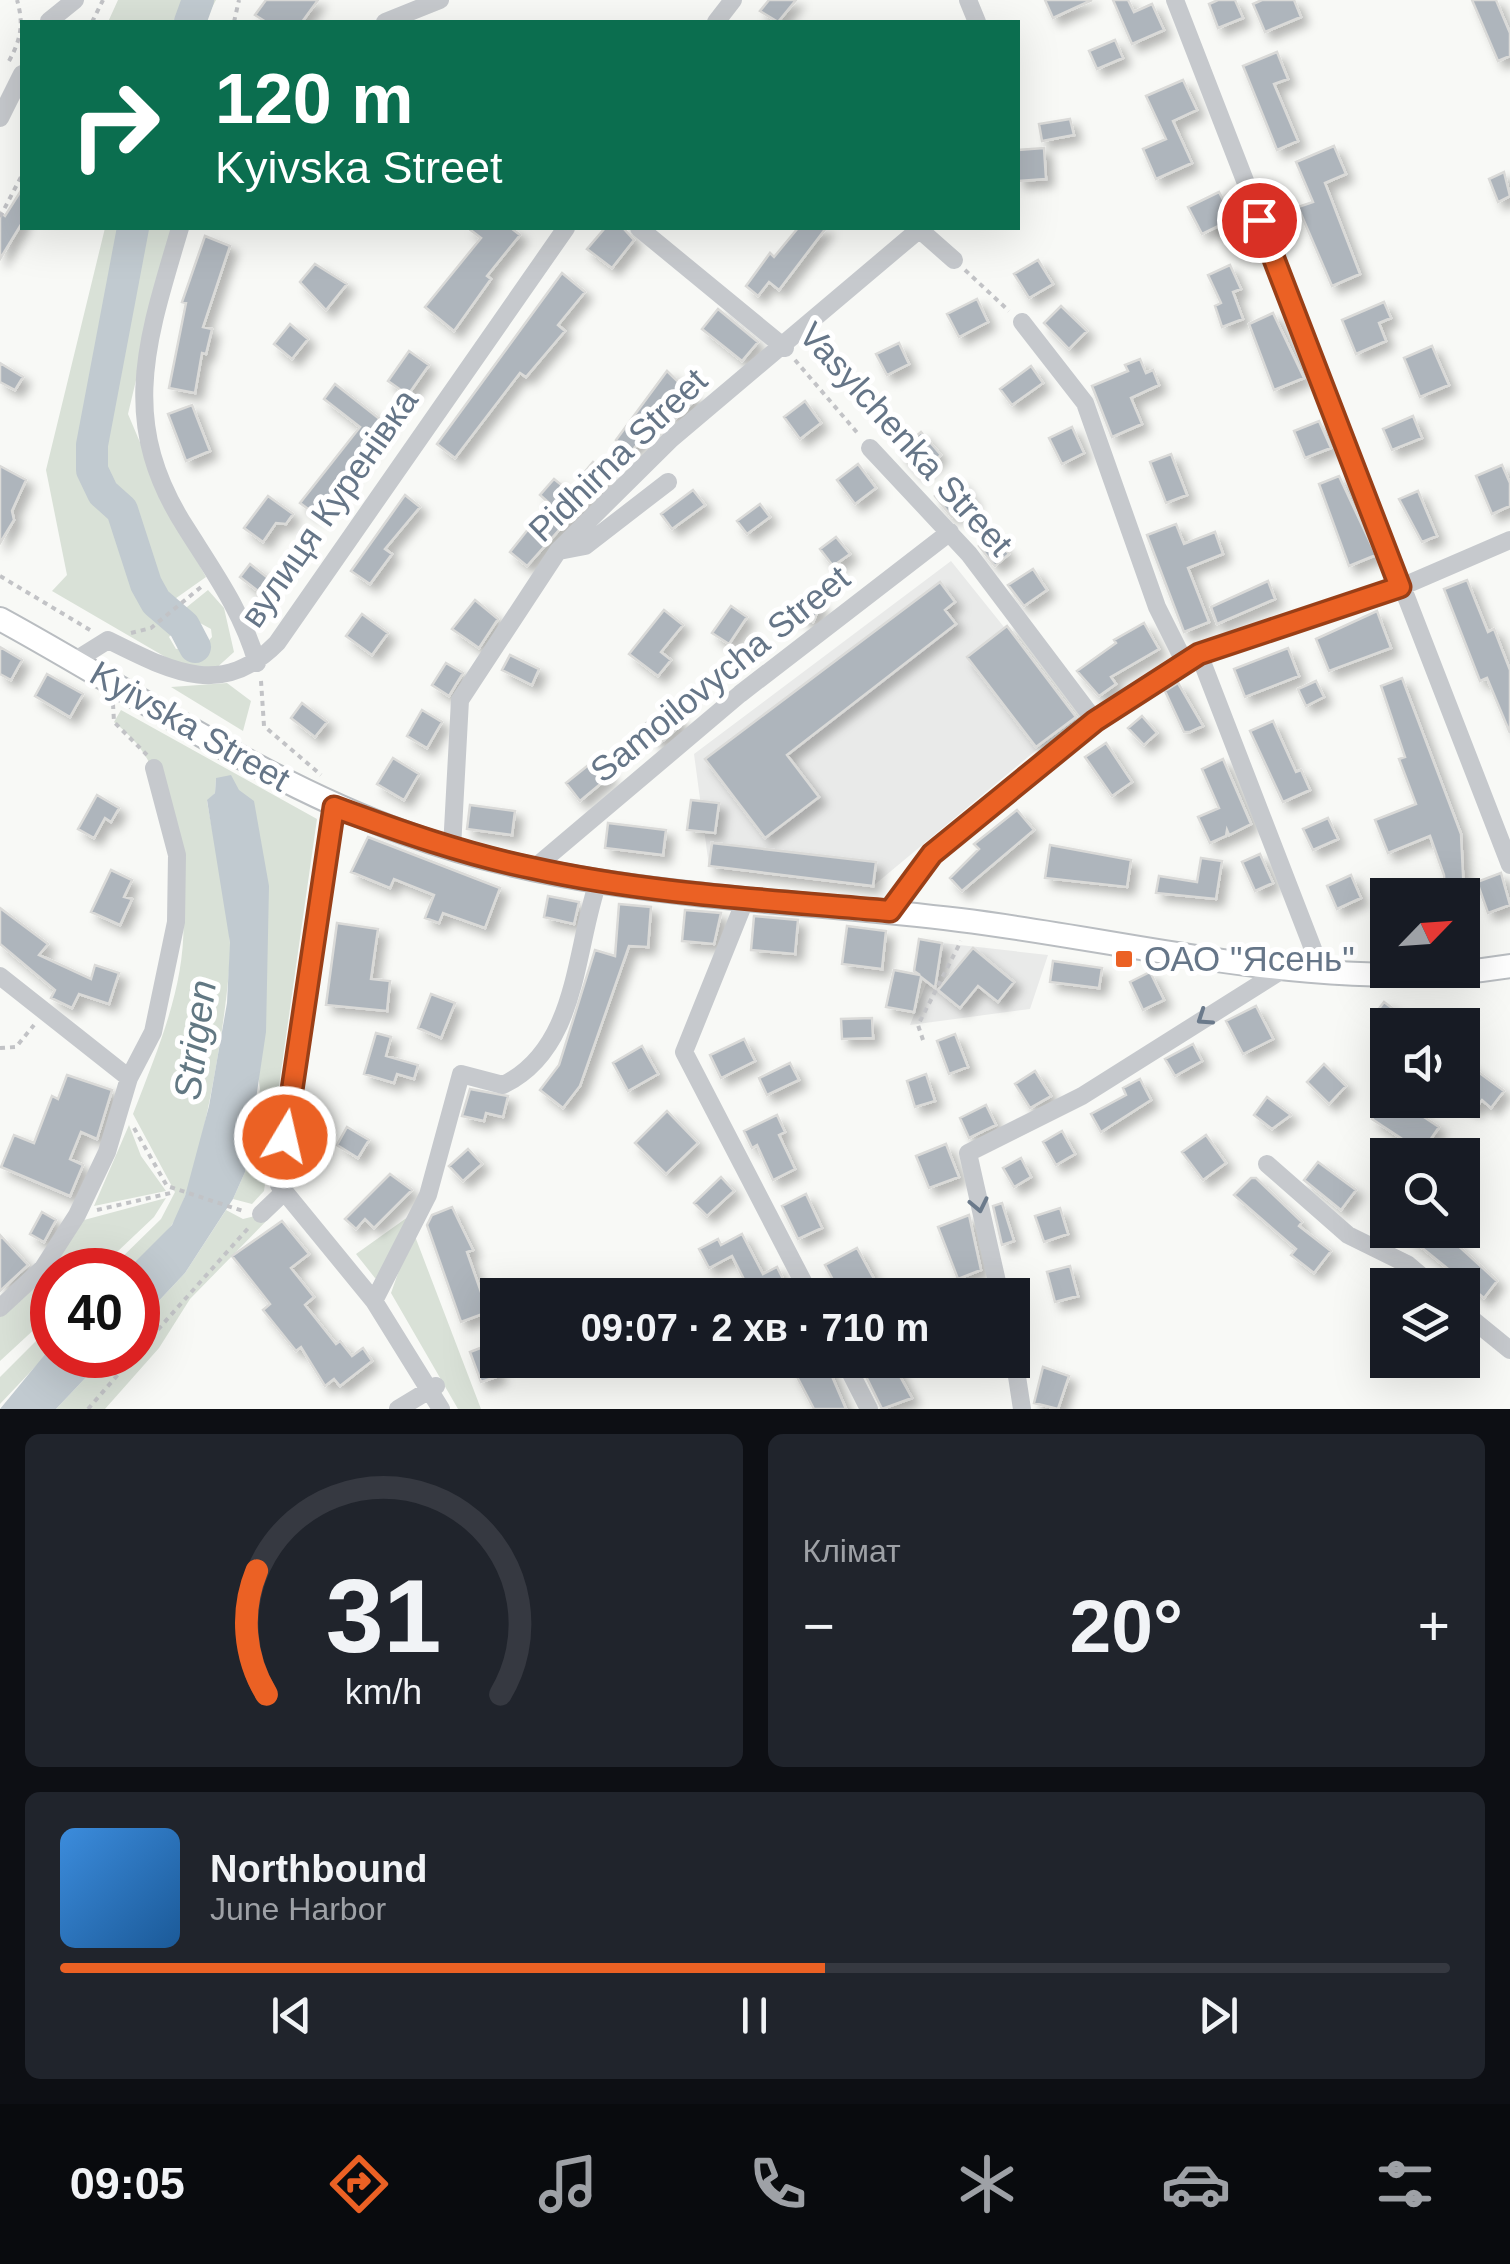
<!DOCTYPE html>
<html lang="uk">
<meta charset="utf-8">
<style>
body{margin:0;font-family:Arial,sans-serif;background:#20242c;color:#f1f3f6;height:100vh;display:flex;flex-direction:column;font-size:38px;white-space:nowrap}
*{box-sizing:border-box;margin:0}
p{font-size:32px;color:#9ea1a6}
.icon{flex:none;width:55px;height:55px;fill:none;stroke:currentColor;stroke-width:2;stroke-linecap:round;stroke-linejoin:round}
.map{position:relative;height:1409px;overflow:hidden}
.sheet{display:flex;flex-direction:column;gap:25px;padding:25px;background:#0d0f14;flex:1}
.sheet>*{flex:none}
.banner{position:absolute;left:20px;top:20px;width:1000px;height:210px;border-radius:0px;box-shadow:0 10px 40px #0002;background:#0b6e4f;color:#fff;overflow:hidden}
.needle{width:65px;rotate:65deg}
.fabs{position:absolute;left:1370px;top:878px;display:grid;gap:20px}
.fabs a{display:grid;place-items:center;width:110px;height:110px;border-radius:0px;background:#171b24;box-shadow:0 10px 40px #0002;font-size:50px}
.speed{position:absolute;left:30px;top:1248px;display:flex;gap:20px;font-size:50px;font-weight:700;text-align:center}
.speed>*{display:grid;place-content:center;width:130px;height:130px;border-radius:50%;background:#171b24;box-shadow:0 10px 40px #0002;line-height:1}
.speed .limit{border:15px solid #d22;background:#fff;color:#111}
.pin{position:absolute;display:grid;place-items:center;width:85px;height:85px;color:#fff;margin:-42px;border:5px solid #fff;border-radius:50%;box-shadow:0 2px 10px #0007}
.me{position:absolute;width:110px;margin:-55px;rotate:9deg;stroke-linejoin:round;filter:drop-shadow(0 0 8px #0008)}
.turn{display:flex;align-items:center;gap:35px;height:210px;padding:0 30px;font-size:45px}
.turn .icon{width:130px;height:130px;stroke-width:2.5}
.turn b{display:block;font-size:70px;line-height:85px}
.big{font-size:75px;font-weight:700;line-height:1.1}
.sheet .card{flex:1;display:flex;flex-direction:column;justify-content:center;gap:15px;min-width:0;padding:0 35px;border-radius:15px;background:#20242c}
.sheet .dial{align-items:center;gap:0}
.dial svg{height:260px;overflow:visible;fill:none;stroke:#363941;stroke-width:7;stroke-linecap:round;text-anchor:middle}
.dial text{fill:#f1f3f6;stroke:none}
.song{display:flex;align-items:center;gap:30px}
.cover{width:120px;height:120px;border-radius:15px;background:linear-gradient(135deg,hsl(210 70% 55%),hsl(210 70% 35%))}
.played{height:10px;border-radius:5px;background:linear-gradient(90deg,#eb6124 55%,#363941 55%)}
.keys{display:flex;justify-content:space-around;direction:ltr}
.heat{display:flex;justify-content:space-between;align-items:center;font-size:55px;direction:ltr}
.sheet .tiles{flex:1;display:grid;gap:25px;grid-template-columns:1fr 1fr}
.card:last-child{grid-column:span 2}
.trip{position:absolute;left:480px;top:1278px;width:550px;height:100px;border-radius:0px;background:#171b24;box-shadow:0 10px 40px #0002;font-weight:700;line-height:100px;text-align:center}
.dock{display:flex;height:160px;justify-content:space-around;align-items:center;background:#090b0e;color:#9ea1a6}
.dock .icon{width:70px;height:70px}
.dock .current{color:#eb6124}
.dock b{font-size:45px;color:#f1f3f6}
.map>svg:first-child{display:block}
</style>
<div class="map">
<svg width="1510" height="1409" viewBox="0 0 1510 1409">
<defs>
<filter id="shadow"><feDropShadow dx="7" dy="7" stdDeviation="5" flood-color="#0004"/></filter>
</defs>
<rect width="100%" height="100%" fill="#f8f9f6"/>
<path fill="#e9eae9" d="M951 561 1076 717 873 886 709 866 694 754Z
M942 943 1048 955 1030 1009 910 1025Z"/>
<path fill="#d9e1d7" d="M118 0H216L204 22H108Z
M105 228H172L128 414 169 511 206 577 155 613 163 609 178 627 169 637 176 649 205 645 212 637 211 629 200 623 189 625 182 611 208 590 224 608 234 652 213 671 186 669 52 591 67 575 46 470Z
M227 683 251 701 243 731 171 687Z
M121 710 317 819 264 1191 252 1204 233 1199 245 1172 260 1089 216 778 215 793 207 801C215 848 228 896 230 944 232 992 199 1191 171 1226 158 1242 141 1256 128 1270H109L161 1219 175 1192 133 1114C178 998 201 944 168 819 155 773 152 753 114 722Z
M129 1125 141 1156 166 1191 94 1206Z
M166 1198 154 1217 98 1270H52V1313L0 1361V1316L84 1220Z
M226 1210 243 1219 276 1211 190 1299 159 1348 105 1409H56L107 1355H138V1323L185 1273Z
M412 1214 378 1279 375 1278 356 1254Z
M413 1231 481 1409H458L391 1293Z
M52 1325V1349L0 1404V1377Z"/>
<path fill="#c1cad0" d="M231 775 239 790 254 801 269 886 266 1032 245 1172 233 1199 185 1273 138 1323V1270H127L172 1225 185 1196 209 1106 227 1003 230 943 207 800 215 793 216 778Z
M52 1346V1355H107L56 1409H0Z"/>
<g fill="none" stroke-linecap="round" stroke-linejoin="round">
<path stroke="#c1cad0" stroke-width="32" d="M190 22 198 0
M133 228 92 445V470L103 493 122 510 146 584 156 602 184 626 195 647"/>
</g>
<path fill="#aeb5bc" stroke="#dadad8" stroke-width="2.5" filter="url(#shadow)" d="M266 0H318L302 22H266L255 15Z
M769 0H796L778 22 760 11Z
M1045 0H1092L1053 18Z
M1113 0H1128L1134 12 1152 4 1164 30 1132 44Z
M1218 0H1235L1243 18 1218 28 1209 4Z
M1262 0H1294L1301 17 1265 32 1253 4Z
M1472 0H1496L1510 33V56L1498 61Z
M1115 40 1123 58 1097 69 1089 51Z
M1277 52 1288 79 1274 84 1298 141 1277 150 1243 66Z
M1183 80 1197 110 1173 121 1192 163 1156 179 1143 149 1166 139 1146 96Z
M1070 119 1074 135 1042 141 1039 124Z
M1334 146 1346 174 1325 183 1360 274 1332 286 1298 207 1313 202 1296 162Z
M1044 148 1046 179 1018 181V150Z
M1504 172 1510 196 1498 202 1489 179Z
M22 189V223L0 259V212L5 216Z
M1219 192 1233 219 1202 234 1188 207Z
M468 228H511L520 235 487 276 491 279 454 331 425 307 481 238Z
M605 228H623L634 240 612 268 587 249Z
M798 228H826L779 290 769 282 758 296 746 286 770 253 774 257Z
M205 236 230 246 203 327 212 329 206 354 202 353 195 393 169 388 186 303 182 302Z
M1038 260 1053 284 1029 298 1014 274Z
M315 264 347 284 326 310 300 282Z
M1230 265 1241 289 1233 292 1243 319 1222 327 1215 306 1221 303 1208 275Z
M562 273 585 292 558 325 565 331 526 377 520 373 455 458 437 444Z
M977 299 988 322 959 337 947 314Z
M1384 302 1391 318 1379 323 1386 341 1356 354 1342 320Z
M1061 306 1087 331 1069 349 1044 323Z
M718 309 758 342 742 361 702 329Z
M1273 313 1304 378 1274 390 1249 324Z
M290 324 308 339 292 359 274 344Z
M899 343 909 364 887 375 876 354Z
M1432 346 1449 385 1420 397 1404 358Z
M409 351 429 365 408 395 388 381Z
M1140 359 1146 373 1153 370 1159 385 1131 398 1142 424 1112 437 1092 386 1128 371 1125 365Z
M0 363 23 377 15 390 0 382Z
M1031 366 1043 383 1012 405 1000 389Z
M667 371 696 399 674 420 664 411 631 452 616 440Z
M335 384 386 424 315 514 300 503 360 427 324 399Z
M805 401 821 423 800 439 784 417Z
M192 405 210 451 186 461 168 414Z
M1413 416 1422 438 1392 450 1383 429Z
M1319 421 1331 448 1305 458 1294 431Z
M1072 427 1084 453 1062 464 1049 438Z
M921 432 941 455 919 474 899 451Z
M1171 454 1187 495 1166 503 1150 462Z
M593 462 608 475 527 566 510 552 549 503 540 495 554 479 569 491Z
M858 464 876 488 855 504 837 480Z
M1502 465 1510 483V506L1492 514 1476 476Z
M0 466 26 480 12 511 14 520 0 543Z
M1339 476 1376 555 1349 566 1319 484Z
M959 480 974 502 952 517 935 496Z
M693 490 705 505 672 529 661 514Z
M1418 491 1437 536 1422 542 1399 499Z
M405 495 420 507 385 549 392 554 370 584 351 571Z
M268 496 293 514 286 524 276 523 263 542 244 528Z
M760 504 770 517 747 534 737 521Z
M1176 524 1184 544 1215 532 1223 554 1188 568 1209 622 1184 632 1147 535Z
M992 535 1009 554 995 566 979 546Z
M836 537 850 554 833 566 820 549Z
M250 564 268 578 258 591 240 577Z
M1033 569 1047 590 1024 606 1008 585Z
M1467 580 1488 632 1494 629 1510 670V733L1487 678 1480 681 1444 589Z
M1268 581 1275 599 1217 624 1211 607Z
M940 582 955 602 945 610 956 624 787 755 819 797 765 838 705 759Z
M803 596 821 604 813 622 795 614Z
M475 600 498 619 479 648 452 629Z
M731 606 747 617 729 644 712 633Z
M664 610 683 625 661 652 671 660 658 676 629 654Z
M1377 611 1391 648 1329 671 1316 639Z
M362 614 388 633 372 655 346 636Z
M1144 623 1159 649 1111 677 1116 684 1099 696 1077 671 1116 643 1114 640Z
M1007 626 1076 717 1036 747 967 657Z
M0 647 22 660 11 680 0 674Z
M1288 648 1299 676 1245 697 1234 669Z
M510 655 539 669 532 685 502 670Z
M446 663 463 673 449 696 432 685Z
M47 674 83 694 70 717 35 696Z
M1402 678 1461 834 1464 895H1445L1444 875 1430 836 1388 853 1375 820 1416 804 1399 759 1405 757 1381 686Z
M1316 681 1324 697 1306 706 1298 689Z
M1178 683 1203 726 1190 732H1184L1165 691Z
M302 703 327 722 315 737 291 718Z
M667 706 682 724 659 744 643 726Z
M422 710 442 722 427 748 407 736Z
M1142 716 1157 733 1144 745 1128 728Z
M1273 721 1296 772 1301 770 1310 790 1283 802 1250 731Z
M1106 743 1132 782 1112 796 1085 757Z
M393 758 419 774 404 800 377 784Z
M596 759 610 776 580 801 566 783Z
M1223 759 1251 824 1229 835 1227 830 1226 836 1210 843 1198 817 1219 808 1202 769Z
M97 795 119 808 111 822 105 818 94 838 78 829Z
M691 800 719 803 715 833 687 830Z
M470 805 515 811 512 835 467 829Z
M1017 810 1034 830 962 891 950 878 979 849 974 844Z
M1328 818 1338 839 1313 850 1303 829Z
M608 823 666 830 663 855 605 848Z
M368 837 500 888 485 928 443 913 439 923 425 918 434 895 394 879 390 888 351 872Z
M712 843 876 862 873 886 709 866Z
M1050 845 1131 860 1127 887 1045 878Z
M1260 854 1273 883 1255 891 1242 862Z
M1201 858 1222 861 1216 899 1156 893 1159 876 1197 882Z
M111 870 132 880 124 897 132 899 120 925 91 912Z
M1501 873 1510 905 1488 913 1477 882Z
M1351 875 1361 898 1337 909 1327 886Z
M548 896 579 902 574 924 544 917Z
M619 904 651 907 648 947 629 946 580 1086 563 1108 540 1090 559 1065 595 950 615 956Z
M0 908 48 944 39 955 91 979 95 965 119 973 109 1004 79 994 72 1008 51 998 55 990 0 944Z
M685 910 721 913 714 944 682 941Z
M754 916 798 920 795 954 751 950Z
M337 923 378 929 371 979 390 981 387 1011 326 1005Z
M847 926 886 931 882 969 842 964Z
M919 939 942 943 935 988 921 977 914 1012 886 1007 894 970 920 975 914 971Z
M973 948 1014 982 998 1002 978 986 960 1008 938 990Z
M1053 961 1102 968 1099 988 1050 982Z
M1150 972 1164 1000 1143 1010 1130 982Z
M431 994 455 1003 441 1038 418 1028Z
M1384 1002 1415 1025H1390L1375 1014Z
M1256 1006 1273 1039 1243 1054 1226 1021Z
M872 1018 873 1038 842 1039 841 1019Z
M376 1033 391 1037 386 1056 418 1065 414 1079 397 1074 394 1083 364 1074Z
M955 1034 968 1067 949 1074 937 1041Z
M744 1039 755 1061 721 1078 710 1055Z
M1193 1044 1202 1061 1175 1076 1165 1059Z
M642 1046 658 1074 628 1091 613 1063Z
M1462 1060 1504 1091 1491 1108 1482 1100 1474 1110 1462 1102Z
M790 1063 799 1080 767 1095 759 1078Z
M1324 1064 1346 1086 1329 1104 1307 1082Z
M1035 1071 1051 1096 1030 1108 1015 1084Z
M926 1074 935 1101 915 1107 907 1081Z
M67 1075 112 1090 97 1139 81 1132 70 1159 83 1165 70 1196 1 1167 14 1135 34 1143 52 1096 58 1099Z
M1140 1079 1151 1100 1101 1132 1091 1114 1126 1095 1123 1088Z
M470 1089 508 1096 503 1117 486 1113 484 1121 462 1116Z
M1267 1097 1291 1115 1272 1129 1254 1115Z
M1388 1100H1398L1439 1127 1422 1152 1372 1119Z
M986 1105 996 1125 969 1138 960 1118Z
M667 1111 698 1143 666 1174 635 1143Z
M777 1115 785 1132 779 1135 795 1169 773 1180 757 1145 752 1148 744 1131Z
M347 1127 369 1140 358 1158 337 1145Z
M1062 1131 1075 1154 1056 1165 1043 1142Z
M1206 1135 1226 1163 1203 1180 1182 1152Z
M946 1144 959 1177 929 1188 916 1156Z
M468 1149 482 1164 463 1181 449 1166Z
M1021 1158 1031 1177 1014 1187 1003 1168Z
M1318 1162 1356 1190 1341 1210 1304 1180Z
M390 1174 412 1190 374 1228 365 1219 356 1229 345 1219Z
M721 1177 734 1191 707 1216 694 1203Z
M1251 1178H1256L1302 1222 1299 1226 1331 1251 1314 1273 1291 1255 1296 1249 1234 1195Z
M806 1194 822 1228 798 1239 782 1206Z
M1002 1203 1014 1241 1002 1245 993 1206Z
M452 1207 473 1250 467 1252 488 1312 461 1322 427 1225 432 1215Z
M1060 1208 1068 1234 1044 1242 1035 1216Z
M42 1212 56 1220 44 1242 30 1234Z
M969 1215 981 1270 958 1279 938 1227Z
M282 1221 309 1254 291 1268 314 1297 305 1305 336 1344 340 1341 352 1356 363 1348 372 1361 340 1386 334 1379 325 1386 301 1347 296 1351 263 1310 270 1304 232 1256Z
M1400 1230H1441L1497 1281 1484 1298Z
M742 1234 763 1274 777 1267 791 1295H752L732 1256 709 1268 699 1249 718 1239 721 1245Z
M0 1235 28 1265 0 1291Z
M857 1248 874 1279 841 1295 825 1265Z
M1070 1266 1078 1296 1055 1302 1047 1272Z
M488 1345 499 1376 481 1382 470 1352Z
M809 1360H825L846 1409H814L793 1369Z
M858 1360H891L912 1398 882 1409Z
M1043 1367 1069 1376 1058 1409 1034 1403Z"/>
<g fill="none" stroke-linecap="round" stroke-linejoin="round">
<g stroke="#b9bdc1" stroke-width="26">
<path id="major" d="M0 619C134 692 261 781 405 833 582 898 776 897 960 920 1140 942 1328 996 1510 966"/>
</g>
<path stroke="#c2c3c6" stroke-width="4" stroke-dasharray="5 5" stroke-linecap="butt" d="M92 22 103 0
M234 22 239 0
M9 61C21 39 24 24 17 0
M0 217 22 175
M965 270 1009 311
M795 360 860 436
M0 576 90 630
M131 633 151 628 201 587
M261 681 264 726 321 775
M113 704 114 722 147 755
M923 1040 918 1025 961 941
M0 1048 16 1047 34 1025
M134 1128 167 1186 246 1212
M97 1210 175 1192
M138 1352 251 1225
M88 1409 135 1355"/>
<path stroke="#c6c9cd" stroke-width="18" d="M968 0 977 22
M1175 0 1510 865
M49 21 75 0
M385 22 440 0
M716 22 733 0
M0 118 22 74
M180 228C147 340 117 421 186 528 215 574 242 611 257 663
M639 228 785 348
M920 230 954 260
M1022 322 1085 403 1157 607 1185 663
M870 448 969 554 1095 721
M559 551 585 546 668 482
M1199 654 1313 949 1312 969
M76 660 108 640C169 670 221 700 277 643L566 228
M334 807 279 1185 374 1301 441 1409
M452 848 460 700 558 551 671 439 921 228
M533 869 740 694 950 532
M746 898 684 1052 810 1295
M890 911 932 854 1095 721 1199 654 1401 587 1510 540
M0 976 129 1078
M1267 1164 1348 1235 1407 1264 1432 1285
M261 1214 283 1193
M1000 1295 968 1153 1082 1096 1287 967
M374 1301 428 1195 461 1074 503 1085C579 1048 574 949 599 879
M0 1308 43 1268 77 1215 107 1152 129 1078 153 1032 176 922 177 855 154 768
M1462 1311 1510 1350
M1012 1344 1022 1409
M844 1360 869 1409
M398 1409 436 1386"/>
<use href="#major" stroke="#fff" stroke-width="22"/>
</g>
<defs><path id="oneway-chevron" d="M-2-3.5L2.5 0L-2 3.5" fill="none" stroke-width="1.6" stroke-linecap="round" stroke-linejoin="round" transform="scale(2.5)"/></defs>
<g stroke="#6b7a8b">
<use href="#oneway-chevron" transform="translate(1204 1018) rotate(146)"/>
<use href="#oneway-chevron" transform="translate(979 1205) rotate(78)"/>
</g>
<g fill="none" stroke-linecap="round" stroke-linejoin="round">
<g stroke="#993f17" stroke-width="25">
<path id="route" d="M285 1137 334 807C399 831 464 854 532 868 649 894 771 900 890 911L932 854 1095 721 1199 654 1400 587 1259 220"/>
</g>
<use href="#route" stroke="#eb6124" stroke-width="18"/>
</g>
<rect fill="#eb6124" stroke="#fff" stroke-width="4" x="1114" y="949" width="20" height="20" rx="5"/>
<g text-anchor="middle" stroke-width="10" stroke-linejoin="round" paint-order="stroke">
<g font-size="35" fill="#667688" stroke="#fff">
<text transform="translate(906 439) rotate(48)" y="12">Vasylchenka Street</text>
<text transform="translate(618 455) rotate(-44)" y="12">Pidhirna Street</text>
<text transform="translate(329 508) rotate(-55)" y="12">вулиця Куренівка</text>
<text transform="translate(720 674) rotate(-39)" y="12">Samoilovycha Street</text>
<text transform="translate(190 726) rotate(30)" y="12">Kyivska Street</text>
</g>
<g font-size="35" fill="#667688" stroke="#fff" text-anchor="start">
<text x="1144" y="971">ОАО "Ясень"</text>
</g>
<g font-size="38" font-style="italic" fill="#627883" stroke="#fff">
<text transform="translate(195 1040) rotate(-82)" y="13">Strigen</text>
</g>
</g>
</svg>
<div class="fabs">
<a><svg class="needle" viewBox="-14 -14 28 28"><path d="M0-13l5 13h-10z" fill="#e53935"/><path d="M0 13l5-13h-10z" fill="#9ea1a6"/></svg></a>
<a><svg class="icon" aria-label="sound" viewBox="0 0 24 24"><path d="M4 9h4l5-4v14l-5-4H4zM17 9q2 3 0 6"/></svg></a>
<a><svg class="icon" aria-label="search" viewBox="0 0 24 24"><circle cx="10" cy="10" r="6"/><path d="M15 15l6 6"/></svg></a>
<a><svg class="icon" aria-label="layers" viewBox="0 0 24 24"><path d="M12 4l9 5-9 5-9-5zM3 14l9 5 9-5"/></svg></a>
</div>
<div class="speed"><div class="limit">40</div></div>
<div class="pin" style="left:1259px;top:220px;background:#d93025"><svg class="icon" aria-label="arrive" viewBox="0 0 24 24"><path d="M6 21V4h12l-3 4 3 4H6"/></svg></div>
<svg class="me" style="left:285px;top:1137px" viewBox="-20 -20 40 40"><circle r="17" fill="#eb6124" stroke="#fff" stroke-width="3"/><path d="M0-11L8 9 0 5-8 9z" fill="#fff"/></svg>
<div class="trip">09:07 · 2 хв · 710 m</div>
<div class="banner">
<div class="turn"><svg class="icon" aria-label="right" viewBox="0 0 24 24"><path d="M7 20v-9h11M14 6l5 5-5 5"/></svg><div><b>120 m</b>Kyivska Street</div></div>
</div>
</div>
<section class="sheet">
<div class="tiles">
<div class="card dial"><svg viewBox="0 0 100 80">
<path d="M14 69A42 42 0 1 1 86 69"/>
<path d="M14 69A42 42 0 0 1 11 31" stroke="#eb6124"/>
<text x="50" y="56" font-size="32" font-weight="700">31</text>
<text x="50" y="72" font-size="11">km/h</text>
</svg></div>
<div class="card"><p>Клімат</p>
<div class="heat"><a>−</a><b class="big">20°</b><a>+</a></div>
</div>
<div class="card">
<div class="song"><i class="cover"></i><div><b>Northbound</b><p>June Harbor</p></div></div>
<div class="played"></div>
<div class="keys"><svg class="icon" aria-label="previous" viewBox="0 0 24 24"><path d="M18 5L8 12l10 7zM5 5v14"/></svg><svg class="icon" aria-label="pause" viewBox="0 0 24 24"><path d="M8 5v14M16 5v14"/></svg><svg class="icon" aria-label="next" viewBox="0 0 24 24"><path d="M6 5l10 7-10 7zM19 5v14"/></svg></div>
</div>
</div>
</section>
<nav class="dock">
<b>09:05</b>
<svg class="icon current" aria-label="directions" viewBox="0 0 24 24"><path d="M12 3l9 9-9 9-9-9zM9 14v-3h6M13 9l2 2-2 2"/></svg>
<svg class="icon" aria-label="music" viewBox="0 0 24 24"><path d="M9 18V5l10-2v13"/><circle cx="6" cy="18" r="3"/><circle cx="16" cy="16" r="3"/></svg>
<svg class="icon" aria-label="phone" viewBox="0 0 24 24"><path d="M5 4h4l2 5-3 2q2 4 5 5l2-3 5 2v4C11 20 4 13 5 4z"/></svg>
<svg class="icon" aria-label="climate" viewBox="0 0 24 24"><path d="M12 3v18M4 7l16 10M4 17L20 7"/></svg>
<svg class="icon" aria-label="car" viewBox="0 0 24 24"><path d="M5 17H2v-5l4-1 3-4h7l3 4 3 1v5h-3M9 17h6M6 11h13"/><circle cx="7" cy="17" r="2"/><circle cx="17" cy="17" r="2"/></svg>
<svg class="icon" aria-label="filters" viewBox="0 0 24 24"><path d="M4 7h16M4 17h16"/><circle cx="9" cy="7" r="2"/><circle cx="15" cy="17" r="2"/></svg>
</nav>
